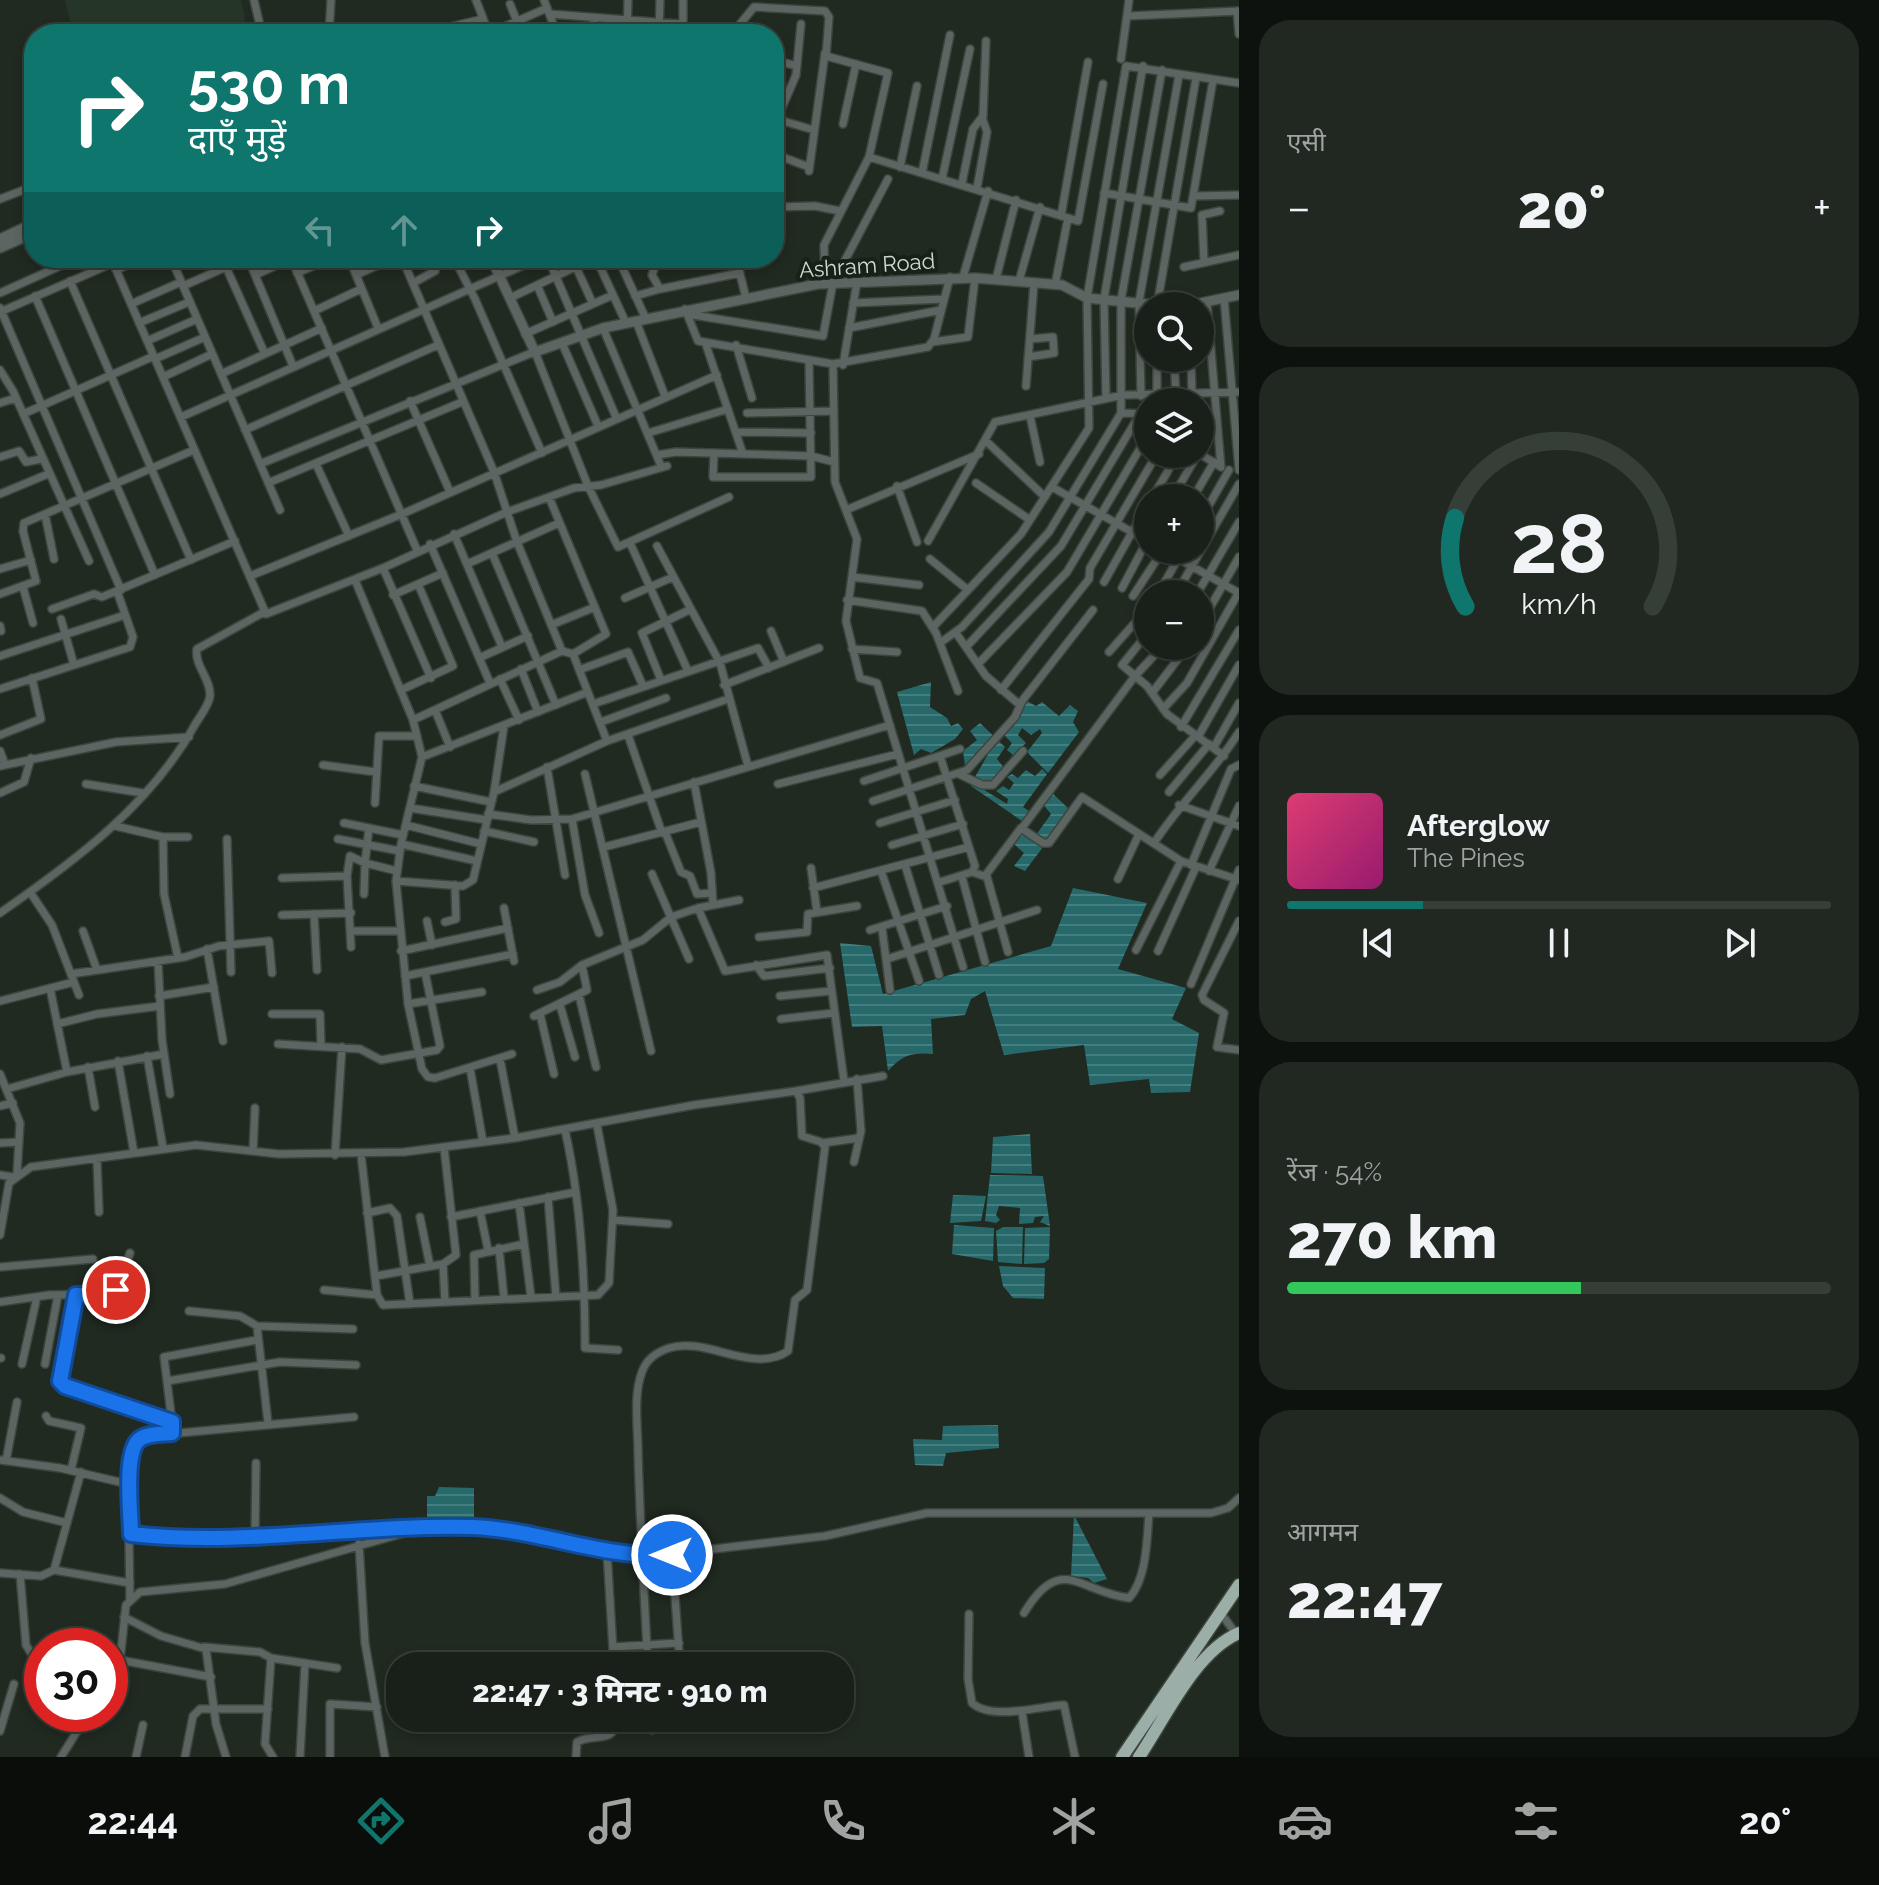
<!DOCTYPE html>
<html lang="hi">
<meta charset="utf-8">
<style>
body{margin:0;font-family:Raleway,"Noto Sans Devanagari",sans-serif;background:#212822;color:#f1f3f6;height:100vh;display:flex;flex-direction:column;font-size:30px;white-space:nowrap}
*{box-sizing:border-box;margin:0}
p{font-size:26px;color:#9fa3a2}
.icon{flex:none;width:44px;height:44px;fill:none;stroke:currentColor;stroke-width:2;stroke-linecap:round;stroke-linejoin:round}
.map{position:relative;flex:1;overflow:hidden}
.drawer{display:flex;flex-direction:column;gap:20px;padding:20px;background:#0d120e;width:640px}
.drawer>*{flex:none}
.guide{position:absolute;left:24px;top:24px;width:760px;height:244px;border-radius:32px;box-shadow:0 4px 12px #0003,0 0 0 2px #363e38;background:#0f766e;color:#fff;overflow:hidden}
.fabs{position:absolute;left:1134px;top:292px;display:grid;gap:16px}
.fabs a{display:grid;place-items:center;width:80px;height:80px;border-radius:50%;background:#182019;box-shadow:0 4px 12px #0003,0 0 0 2px #363e38;font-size:40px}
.speed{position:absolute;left:24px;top:1628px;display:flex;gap:16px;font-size:40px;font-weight:700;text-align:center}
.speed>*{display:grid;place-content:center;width:104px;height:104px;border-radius:50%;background:#182019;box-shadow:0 4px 12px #0003,0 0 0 2px #363e38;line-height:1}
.speed .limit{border:12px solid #d22;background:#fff;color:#111}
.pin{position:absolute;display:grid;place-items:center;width:68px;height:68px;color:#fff;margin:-34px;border:4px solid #fff;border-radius:50%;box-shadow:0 2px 8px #0007}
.me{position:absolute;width:88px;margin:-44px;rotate:270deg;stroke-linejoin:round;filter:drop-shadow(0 0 6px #0008)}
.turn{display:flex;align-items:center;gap:28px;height:168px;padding:0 32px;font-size:36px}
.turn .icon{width:104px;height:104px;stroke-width:2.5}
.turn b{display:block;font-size:56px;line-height:68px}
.lanes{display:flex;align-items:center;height:76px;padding:0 32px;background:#0003;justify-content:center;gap:40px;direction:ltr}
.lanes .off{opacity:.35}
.big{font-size:60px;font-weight:800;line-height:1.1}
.drawer .widget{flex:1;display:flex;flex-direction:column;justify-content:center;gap:12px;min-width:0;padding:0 28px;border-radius:32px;background:#212822}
.drawer .dial{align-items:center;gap:0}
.dial svg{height:208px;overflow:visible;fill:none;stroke:#363e38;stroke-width:7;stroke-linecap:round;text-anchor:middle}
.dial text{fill:#f1f3f6;stroke:none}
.song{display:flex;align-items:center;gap:24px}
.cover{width:96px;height:96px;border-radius:12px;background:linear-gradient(135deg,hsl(340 70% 55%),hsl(320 70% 35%))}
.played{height:8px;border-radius:4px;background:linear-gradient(90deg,#0f766e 25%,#363e38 25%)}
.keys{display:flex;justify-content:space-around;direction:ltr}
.heat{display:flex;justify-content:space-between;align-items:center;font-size:44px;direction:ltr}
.charge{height:12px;border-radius:6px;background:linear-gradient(90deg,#34c759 54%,#363e38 0)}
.trip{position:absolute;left:386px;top:1652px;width:468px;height:80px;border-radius:32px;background:#182019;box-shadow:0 4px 12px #0003,0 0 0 2px #363e38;font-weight:800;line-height:80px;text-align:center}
.dock{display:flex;height:128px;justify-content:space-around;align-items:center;background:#0a0d0a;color:#9fa3a2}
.dock .icon{width:56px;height:56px}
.dock .selected{color:#0f766e}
.dock b{font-size:36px;color:#f1f3f6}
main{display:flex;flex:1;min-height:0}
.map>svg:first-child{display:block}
</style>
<main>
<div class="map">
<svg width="1239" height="1757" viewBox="0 0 1239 1757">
<defs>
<pattern id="water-rules" width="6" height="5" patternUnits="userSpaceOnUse" patternTransform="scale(2)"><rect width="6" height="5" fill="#27696a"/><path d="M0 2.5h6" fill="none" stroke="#457e7e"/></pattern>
</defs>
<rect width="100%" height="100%" fill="#202a21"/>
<path fill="#253527" d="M65 0H241L248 34H73Z"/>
<path fill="url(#water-rules)" d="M931 682 930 707 947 718 951 726 958 723 963 729 955 739 931 753 921 749 914 755 897 692Z
M1027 701 1036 706 1042 702 1059 716 1070 705 1078 711 1073 722 1079 732 1048 773 1027 752 1042 733 1040 729 1031 735 1022 728 1018 735 1026 743 1013 755 1007 750 1012 743 1005 736 997 735Z
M980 723 1005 747 997 759 1005 769 990 784 975 777 991 749 988 744 965 766 963 751 977 740 970 731Z
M1042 769 1047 774 1023 807 1029 811 1022 821 971 786 973 783 1007 804 1008 799 996 791 1003 786 1009 790 1014 783 1007 777 1012 774 1018 778 1026 770 1035 776Z
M1050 791 1068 808 1050 844 1036 835 1051 814 1041 802Z
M1017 832 1043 847 1025 871 1014 866 1024 853 1015 845Z
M1073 888 1147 903 1118 969 1186 988 1172 1019 1199 1033 1190 1092 1151 1093 1149 1079 1090 1085 1084 1045 1004 1055 985 991 971 999 965 1015 931 1019 933 1054C912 1052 902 1055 888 1071L882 1026 852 1027 840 943 871 946 883 994 1051 946Z
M1030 1134 1032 1174 991 1173 993 1137Z
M990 1175 1043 1176 1050 1226 1040 1222 1044 1216 1035 1217 1033 1223 1019 1224 1020 1208 999 1206 996 1215 1000 1220 996 1223 985 1221Z
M953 1195 986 1196 981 1221 950 1223Z
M954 1225 994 1228 993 1261 952 1254Z
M1003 1227H1023L1022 1264 998 1262 996 1231Z
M1050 1227 1049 1259 1044 1263 1024 1264 1025 1228Z
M999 1266 1045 1268 1044 1299 1013 1298 1003 1286Z
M998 1425 999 1448 946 1453 943 1466 915 1465 913 1439 942 1440 943 1426Z
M439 1487 474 1488V1520L427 1522V1496H435Z
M1074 1515 1107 1579 1094 1583 1088 1578 1071 1576Z"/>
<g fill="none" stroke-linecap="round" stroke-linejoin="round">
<g stroke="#3c463d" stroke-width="10">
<path id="minor" d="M254 0 262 34
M476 0 489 34
M544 0 557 34
M510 4 522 34
M1237 11 1239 34
M550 14 680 24 683 21V0
M1128 16 1239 11
M329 34 331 0
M420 34 483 19
M488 34 547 8
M593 34 594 18
M627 34 628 0
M659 34 660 0
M732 34 754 7 825 11 829 17 826 56 888 73 869 157 824 245 825 283
M1121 59 1129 0
M774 60 797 66
M776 119 814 130
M843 124 856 64
M774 126 796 75 801 24
M774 154 809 167
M869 157 1078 221 1103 84
M900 167 917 86
M809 171 825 53
M922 173 950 35
M942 179 970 49
M962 183 973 129 983 116 986 41
M977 188 987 132 982 117
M1104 193 1191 208 1213 80
M1194 196 1239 195
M0 199 34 186
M774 207 815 206 840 211
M1061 216 1088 62
M111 258 266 614 383 568 507 512 574 488 601 485 667 466
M171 258 280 510
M248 258 293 366
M291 258 417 550
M349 258 378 328
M402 258 494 472 517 542 562 651 573 654 607 741
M454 258 475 299 542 453
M548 258 616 417
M596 258 626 323
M618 258 646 319
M658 258 652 275 660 289 740 273
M670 258 737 260
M736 258 746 298
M1204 262 1202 215 1220 211
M226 267 265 354
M576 267 593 304
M1184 267 1239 255
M175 268 198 258
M116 270 144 258
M297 273 332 258
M255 275 291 259
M356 275 394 258
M963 277 988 191
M996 279 1016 200
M70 281 191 560
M1019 281 1040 207
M413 283 435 271 430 258
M537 285 553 322
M1055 285 1068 218
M183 286 247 258
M0 293 78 258
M35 296 155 575
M635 296 660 289
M510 298 594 258
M1224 298 1239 470
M853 303 944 299
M1207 303 1221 467
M131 304 181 282
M1157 306 1196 78
M0 308 121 590
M685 309 698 341 833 364 835 482 857 539 846 621 860 678 877 683 963 967
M314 311 361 289
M0 312 113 263
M687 314 823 336 833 283 888 179
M636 321 665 396
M139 323 189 302
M603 328 661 466
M849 328 941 310
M525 334 613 295
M147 341 197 319
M705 342 743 454
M932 342 968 337 975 278
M562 343 598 426
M736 345 752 398
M535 352 588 486 618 547 729 497
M1028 357 1054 353 1053 337 1030 339
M1157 358V396
M1174 358 1176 396
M1191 358 1192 395
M155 359 205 337
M833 364 928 347 934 339 950 277
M843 365 857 282
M0 370 13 391 89 561
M221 374 322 328
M163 377 212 354
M1026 386 1034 283
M1141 396 1139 302 1179 75
M1106 398 1104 299 1143 66
M410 401 450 492
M0 403 16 398
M747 413 834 411
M1121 413 1148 414
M1200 413H1207
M23 414 154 356
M1030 416 1040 462
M181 417 540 258
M245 430 438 345
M736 432 811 433
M648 433 728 409
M985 440 1045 497
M714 453 713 477H811L809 361
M1200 454 1221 467
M657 455 676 452 811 456 834 462
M0 457 19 451 26 462 41 459
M260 464 534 352
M316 464 349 536
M268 483 462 402
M976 483 1030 520
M897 486 917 542
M1052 487 1148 541
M0 494 48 474
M549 497 606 634 573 654
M1152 498 1178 454
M1172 498 1198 454
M1193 498 1214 462
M846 510 979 454
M45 514 54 559
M1200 521 1229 470
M454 534 502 647
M928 541 995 422 1123 395 1239 392
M630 543 688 671
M430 544 490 683
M657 546 720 663 748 766
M1163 550 1239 593
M492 553 556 705
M930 559 968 590
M467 564 559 523
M383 568 431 678
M0 569 31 560
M250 576 402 514 717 375
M852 577 919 585
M355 580 413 720 422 757 401 844 396 881 408 1004 422 1069 428 1077 435 1078 512 1054
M1104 582 1148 504
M23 587 33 623
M1122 588 1148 539
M0 594 36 581 23 531 24 523 194 450
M1158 594 1183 550
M1176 594 1239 484
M1197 594 1239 522
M393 595 443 573
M1133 596 1163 550
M625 598 673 577
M847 600 922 611 936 633 958 691
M52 609 94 594 102 597 235 541
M61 619 74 665
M551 625 595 607
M1200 625 1239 557
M0 626 1 631
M933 627 1021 534 1089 428 1087 298 1126 66 1239 83
M771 631 784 662
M956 633 986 676 1020 705
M1148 633 1122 665 1147 686 1167 714 1224 756
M940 643 962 627 1049 532 1121 413V300L1162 70
M967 646 1061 546 1140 414
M852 649 897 652
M1109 652 1148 608
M0 656 125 615
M479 658 528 636
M978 664 1067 572 1148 435
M521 669 538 712
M579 670 628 652 643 686
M500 679 519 720
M661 680 642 633 691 609
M724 685 819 648
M0 689 130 647 133 637 117 591
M401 690 453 666 418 584
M1001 690 1089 579 1090 568 1157 454
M1152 693 1188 646
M593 704 758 648 769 668
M1163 709 1187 683 1239 592
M435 710 450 747
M413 720 562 651
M601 722 666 698
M1181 727 1239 630
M0 735 41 719 32 678
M628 735 662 833
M1198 737 1239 665
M1214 747 1239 703
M0 751 5 764
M940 756 975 866 972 872
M422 757 588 692
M323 765 376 772
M0 766 116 742 189 737
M547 767 565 875
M585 774 651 1051
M959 774 982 785H993L1023 751
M1160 775 1195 736
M864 781 960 749
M694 782 711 873 713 904
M86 784 143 793
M778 784 898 754
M414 786 491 802
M494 792 607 741 728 699
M1169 792 1209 744
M0 793 24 782 31 758
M873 801 967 770 1015 717 1022 701 1093 610
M375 803 379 736H417
M1179 805 1239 826
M410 808 487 820
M488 814 531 820 572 819 585 895 599 933
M572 819 890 725
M344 823 403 835
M880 823 955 800
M406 825 481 844
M115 826 163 837H188
M1022 828 1135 676 1163 646
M484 831 534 842
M665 832 681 872 690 876 697 894 712 893
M163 837 164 894 178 958
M227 839 231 972
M338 839 400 851
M1154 843C1180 803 1214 772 1239 732
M401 844 477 861
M892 845 963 824
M604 847 701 822
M905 865 939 975
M1191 865 1231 769 1239 765
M811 868 817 912
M881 871 919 981
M1209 871 1239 806
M652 874 689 959
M347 876 351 947
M985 876 1021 828 1043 843H1049L1082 797 1181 861 1239 880
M962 877 985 962
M282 878 347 876 350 856 365 863 369 828
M1118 879 1139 834
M396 881 463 886 473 880 494 792 504 726
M940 882 972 872 987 877 1008 952
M813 888 969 847
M30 892 52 925 79 995
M364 894 365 863 397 871
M504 908 514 961
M698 908 739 900
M0 913C75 861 151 805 196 723 201 715 209 705 210 696 211 679 194 665 197 649L264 612
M314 914 317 970
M282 915 351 913
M427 921 432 945
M1239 921 1202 995 1204 1000 1224 1013 1217 1047 1239 1050
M445 922 456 919 455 885
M882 928 890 990
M870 930 947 906
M83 931 97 970
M351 931H399
M759 937 807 932 808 914 857 906
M207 949 223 1041
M1136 950 1181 861
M401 951 508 928
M1158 951 1196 867
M887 959 1037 910
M158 961 162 1040 170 1094
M756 965 764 976 830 968
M71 974 185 957 219 946 269 941 272 973
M405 976 513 954
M1191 984 1239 870
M50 988 67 1072
M537 990 560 982 582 965 643 940 671 917 698 908 725 971 827 955 844 1081
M579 995 596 1067
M159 996 214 987
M780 996 831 991
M0 1001 74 982
M408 1004 482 992
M560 1005 575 1057
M272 1014H320L321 1046
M540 1014 554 1074
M534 1016 587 990 582 965
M781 1019 834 1013
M57 1024 97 1014 160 1006
M278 1044 360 1049 381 1060 437 1050 440 1046 425 972
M147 1056 163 1148
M500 1059 515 1138
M118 1061 134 1153
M88 1067 95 1107
M470 1068 483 1142
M0 1074 20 1123 17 1174
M7 1089 67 1072 164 1054
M796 1091 883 1076
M0 1106 13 1103
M565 1130C581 1201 585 1276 585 1348L618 1350
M0 1143 19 1142
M823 1143 859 1138
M253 1151 255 1108
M361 1154 377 1295 383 1305 598 1295 609 1283 613 1210 597 1125
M335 1155 342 1047
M97 1160 99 1212
M854 1162 861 1131 857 1079
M0 1175 13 1177
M548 1197 556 1297
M519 1203 531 1297
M480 1211 488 1250
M367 1213 390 1208 397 1216 410 1304
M420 1217 430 1266
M451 1217 576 1192
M613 1220 668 1224
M0 1235 9 1183 31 1167 196 1145 279 1154 404 1152 515 1138 694 1105 796 1091 800 1098 802 1136 821 1142 825 1147 807 1290 795 1300 788 1351C753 1375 706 1336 669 1348 657 1352 646 1360 642 1372 633 1395 638 1427 638 1451 640 1523 644 1594 648 1666
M499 1248 504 1298
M443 1264 445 1302
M0 1267 93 1259
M376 1276 443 1264 456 1255 444 1147
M324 1290 377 1295
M76 1295 61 1384 172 1422
M475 1300 474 1255 524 1244
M0 1302 49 1295 111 1294 118 1287 130 1253
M189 1311 240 1316 257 1326
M0 1358H1
M22 1364 37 1297
M45 1364 58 1295
M167 1381 280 1362 356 1365
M46 1416 49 1421 81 1428 71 1470
M172 1422 164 1357 257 1340
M268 1423 257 1326 353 1329
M0 1460 60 1468 128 1484 130 1599
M6 1461 17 1402
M128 1484 135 1444 146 1436 354 1417
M0 1498 23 1512 67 1523
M131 1534 207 1540 350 1529H408
M255 1537 256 1463
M359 1544 365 1643 385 1757
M607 1552 614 1666
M672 1555 680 1666
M54 1570 130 1583
M0 1573 41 1576 54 1570 81 1472
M20 1574 26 1645 31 1653 42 1657
M1220 1612 1236 1634
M1024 1613C1061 1552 1079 1592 1129 1598 1147 1579 1147 1538 1149 1513
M969 1614 968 1679 972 1703C992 1721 1040 1706 1064 1705L1075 1757
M124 1617 161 1636 206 1649 216 1724 226 1757
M204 1647 260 1652 271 1658 265 1744 273 1757
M613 1647 679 1643
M271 1658 337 1668
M120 1660 211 1677
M110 1669 120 1660 126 1605 140 1592 225 1584 418 1529 512 1530 587 1549 654 1556 825 1536 927 1513H1211L1228 1508 1239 1498
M1022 1712 1029 1757
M651 1718 652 1730
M683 1718 684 1726
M0 1731 14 1684
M61 1757 88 1714
M136 1757 143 1725
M185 1757 193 1716 200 1709H268
M300 1757 305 1663
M330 1757V1704L377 1707
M576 1757 577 1742C594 1732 615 1746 617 1718"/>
</g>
<g stroke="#3c463d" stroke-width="12">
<path id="tertiary" d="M0 239 34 223
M0 248 34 233
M491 258 535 352 603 328 818 284 975 278 1062 285 1087 298 1166 306
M1186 306 1239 295"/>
</g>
<g stroke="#3c463d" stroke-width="15">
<path id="trunk" d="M1122 1757 1239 1585
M1139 1757C1166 1717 1195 1652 1239 1633"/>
</g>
<use href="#minor" stroke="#5d6562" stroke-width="7"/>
<use href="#tertiary" stroke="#5d6562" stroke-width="9"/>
<use href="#trunk" stroke="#9caea8" stroke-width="12"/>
</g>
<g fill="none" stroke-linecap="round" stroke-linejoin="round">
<g stroke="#114b97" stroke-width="20">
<path id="route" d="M116 1290 107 1295H76L60 1381 65 1386 172 1422V1433C162 1434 149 1433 140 1439 123 1451 131 1513 131 1534 245 1547 358 1524 473 1527 541 1530 603 1559 672 1555"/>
</g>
<use href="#route" stroke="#1a73e8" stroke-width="14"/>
</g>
<g text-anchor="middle" stroke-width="8" stroke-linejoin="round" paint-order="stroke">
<g font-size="22" fill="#d1d8d1" stroke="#162117">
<text transform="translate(867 265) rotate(-4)" y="8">Ashram Road</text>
</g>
</g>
</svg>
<div class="fabs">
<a><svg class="icon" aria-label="search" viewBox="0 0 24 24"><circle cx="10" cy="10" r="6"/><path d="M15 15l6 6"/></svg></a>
<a><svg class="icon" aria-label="layers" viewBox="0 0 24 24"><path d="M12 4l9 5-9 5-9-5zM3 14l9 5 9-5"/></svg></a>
<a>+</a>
<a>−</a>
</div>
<div class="speed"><div class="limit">30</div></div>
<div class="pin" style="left:116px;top:1290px;background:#d93025"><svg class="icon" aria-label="arrive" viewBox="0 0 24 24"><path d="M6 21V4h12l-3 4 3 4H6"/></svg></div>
<svg class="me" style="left:672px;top:1555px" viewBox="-20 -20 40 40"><circle r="17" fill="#1a73e8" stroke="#fff" stroke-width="3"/><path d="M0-11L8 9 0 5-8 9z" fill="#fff"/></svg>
<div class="trip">22:47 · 3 मिनट · 910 m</div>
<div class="guide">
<div class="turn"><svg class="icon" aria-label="right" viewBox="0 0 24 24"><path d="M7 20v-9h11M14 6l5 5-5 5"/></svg><div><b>530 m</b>दाएँ मुड़ें</div></div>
<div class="lanes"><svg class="icon off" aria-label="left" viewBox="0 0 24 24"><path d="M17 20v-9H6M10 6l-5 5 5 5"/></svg><svg class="icon off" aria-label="ahead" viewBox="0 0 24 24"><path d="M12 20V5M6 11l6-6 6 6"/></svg><svg class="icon" aria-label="right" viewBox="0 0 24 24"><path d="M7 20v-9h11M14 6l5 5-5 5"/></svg></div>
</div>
</div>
<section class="drawer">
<div class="widget"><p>एसी</p>
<div class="heat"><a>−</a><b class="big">20°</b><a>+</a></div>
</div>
<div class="widget dial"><svg viewBox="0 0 100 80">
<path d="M14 69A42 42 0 1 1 86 69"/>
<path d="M14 69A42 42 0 0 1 10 35" stroke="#0f766e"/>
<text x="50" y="56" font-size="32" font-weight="700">28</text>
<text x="50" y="72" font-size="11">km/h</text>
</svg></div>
<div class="widget">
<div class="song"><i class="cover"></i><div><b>Afterglow</b><p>The Pines</p></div></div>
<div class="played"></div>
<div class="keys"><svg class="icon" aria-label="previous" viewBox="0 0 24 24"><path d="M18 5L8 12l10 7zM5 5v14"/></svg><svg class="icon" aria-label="pause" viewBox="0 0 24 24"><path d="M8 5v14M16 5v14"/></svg><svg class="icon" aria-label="next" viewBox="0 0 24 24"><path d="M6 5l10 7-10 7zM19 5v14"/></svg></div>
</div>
<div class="widget"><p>रेंज · 54%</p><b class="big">270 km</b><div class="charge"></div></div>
<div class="widget"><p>आगमन</p><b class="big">22:47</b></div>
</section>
</main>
<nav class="dock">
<b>22:44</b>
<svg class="icon selected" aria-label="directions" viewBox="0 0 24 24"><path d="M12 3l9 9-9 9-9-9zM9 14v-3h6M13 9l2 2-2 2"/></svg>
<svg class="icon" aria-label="music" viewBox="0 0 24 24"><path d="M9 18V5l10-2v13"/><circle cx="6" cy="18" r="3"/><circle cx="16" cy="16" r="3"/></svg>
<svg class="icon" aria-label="phone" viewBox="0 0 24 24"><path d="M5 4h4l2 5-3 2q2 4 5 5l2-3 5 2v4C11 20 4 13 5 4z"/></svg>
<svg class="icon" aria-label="climate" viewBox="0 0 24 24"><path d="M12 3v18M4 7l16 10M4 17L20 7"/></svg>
<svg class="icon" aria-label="car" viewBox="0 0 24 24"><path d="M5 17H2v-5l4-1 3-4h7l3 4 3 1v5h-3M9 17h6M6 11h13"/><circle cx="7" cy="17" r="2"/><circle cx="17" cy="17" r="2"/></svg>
<svg class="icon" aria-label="filters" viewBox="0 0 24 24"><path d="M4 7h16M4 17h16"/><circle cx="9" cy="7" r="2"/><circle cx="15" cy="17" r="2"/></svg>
<b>20°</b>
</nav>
